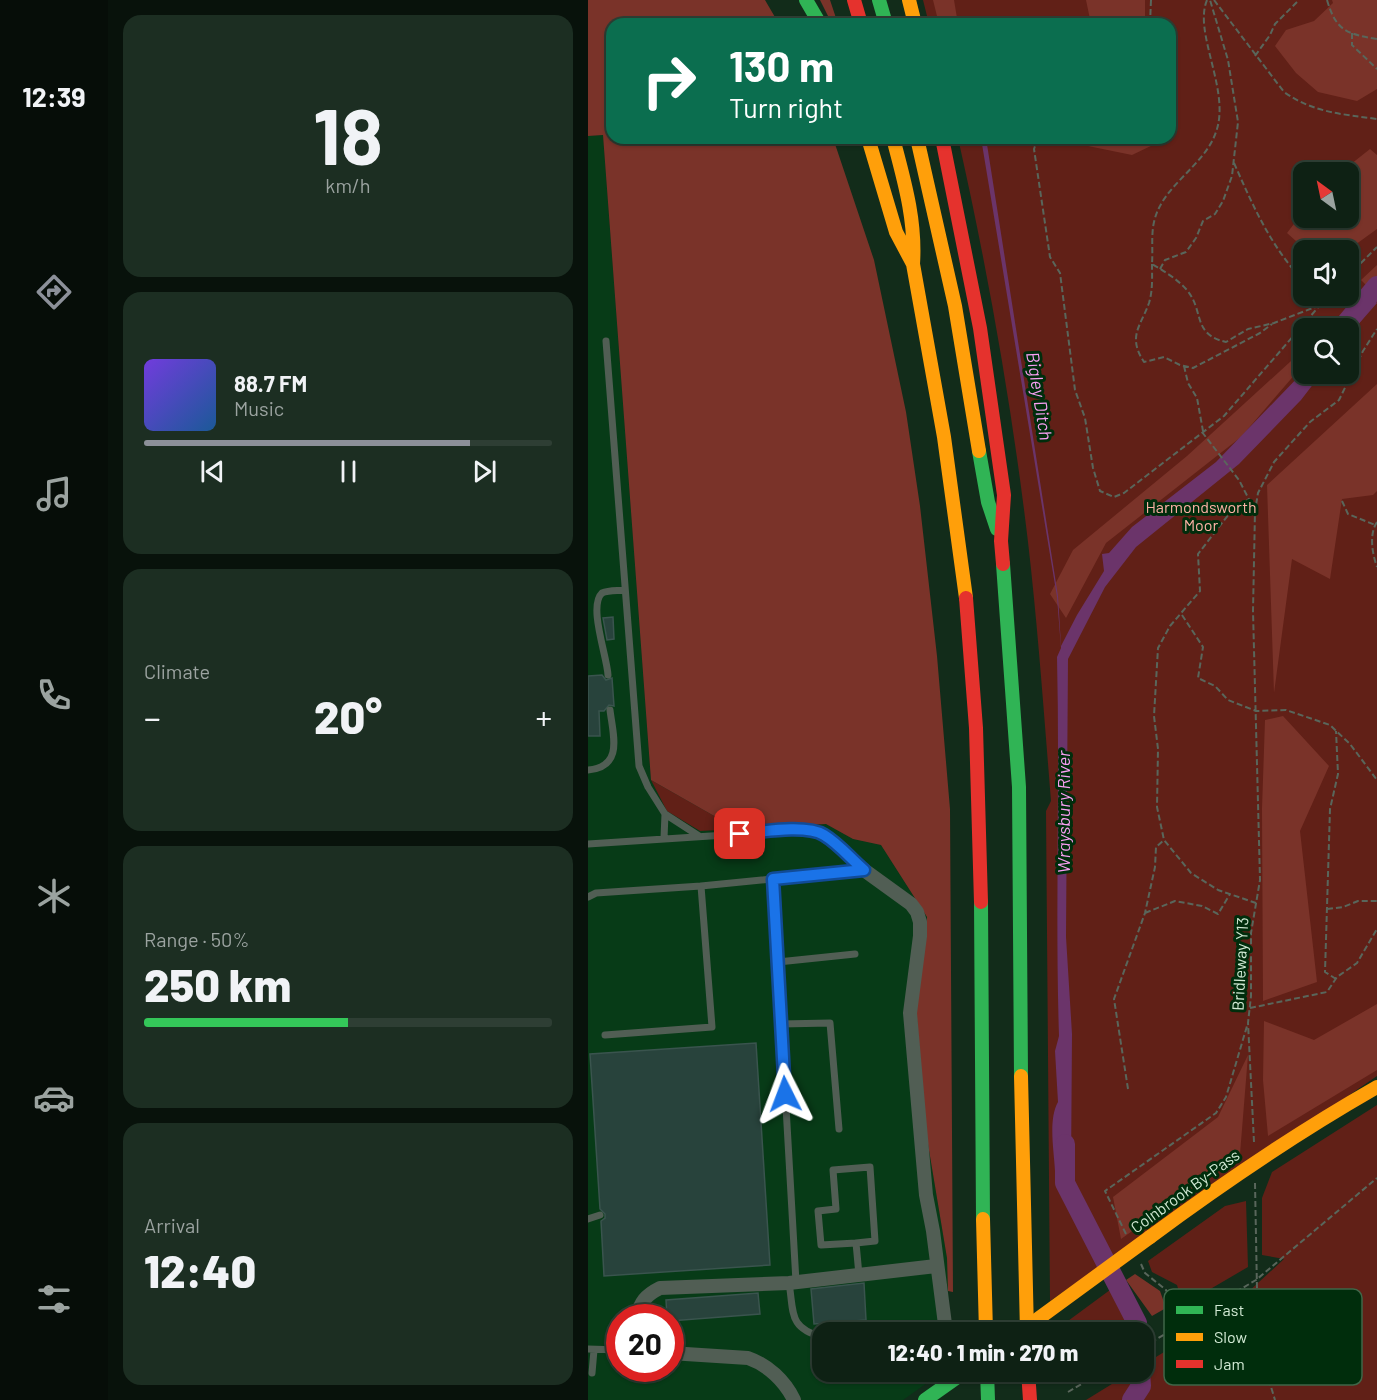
<!DOCTYPE html>
<meta charset="utf-8">
<style>
body{margin:0;font-family:Barlow,sans-serif;background:#1c2e22;color:#f1f3f6;height:100vh;display:flex;flex-direction:column;font-size:22px;white-space:nowrap}
*{box-sizing:border-box;margin:0}
p{font-size:20px;color:#9ba3a0}
.icon{flex:none;width:33px;height:33px;fill:none;stroke:currentColor;stroke-width:2;stroke-linecap:round;stroke-linejoin:round}
.map{position:relative;flex:1;overflow:hidden}
.sheet{display:flex;flex-direction:column;gap:15px;padding:15px;background:#08120b;width:480px}
.sheet>*{flex:none}
.guide{position:absolute;left:18px;top:18px;width:570px;height:126px;border-radius:18px;box-shadow:0 2px 4px #0004,0 0 0 2px #2e3e34;background:#0b6e4f;color:#fff;overflow:hidden}
.needle{width:39px;rotate:327deg}
.buttons{position:absolute;left:705px;top:162px;display:grid;gap:12px}
.buttons a{display:grid;place-items:center;width:66px;height:66px;border-radius:12px;background:#0e2114;box-shadow:0 2px 4px #0004,0 0 0 2px #2e3e34;font-size:30px}
.speed{position:absolute;left:18px;top:1304px;display:flex;gap:12px;font-size:30px;font-weight:700;text-align:center}
.speed>*{display:grid;place-content:center;width:78px;height:78px;border-radius:50%;background:#0e2114;box-shadow:0 2px 4px #0004,0 0 0 2px #2e3e34;line-height:1}
.speed .limit{border:9px solid #d22;background:#fff;color:#111}
.pin{position:absolute;display:grid;place-items:center;width:51px;height:51px;color:#fff;margin:-26px;border-radius:12px;box-shadow:0 3px 9px #0006}
.me{position:absolute;width:66px;margin:-33px;rotate:357deg;stroke-linejoin:round;filter:drop-shadow(0 0 4px #0008)}
.turn{display:flex;align-items:center;gap:21px;height:126px;padding:0 24px;font-size:27px}
.turn .icon{width:78px;height:78px;stroke-width:2.5}
.turn b{display:block;font-size:42px;line-height:51px}
.big{font-size:45px;font-weight:800;line-height:1.1}
.sheet .widget{flex:1;display:flex;flex-direction:column;justify-content:center;gap:9px;min-width:0;padding:0 21px;border-radius:18px;background:#1c2e22}
.sheet .dial{align-items:center;gap:0}
.dial b{font-size:78px;line-height:1}
.song{display:flex;align-items:center;gap:18px}
.cover{width:72px;height:72px;border-radius:9px;background:linear-gradient(135deg,hsl(260 70% 55%),hsl(210 70% 35%))}
.played{height:6px;border-radius:3px;background:linear-gradient(90deg,#8c9099 80%,#2e3e34 80%)}
.keys{display:flex;justify-content:space-around;direction:ltr}
.heat{display:flex;justify-content:space-between;align-items:center;font-size:33px;direction:ltr}
.charge{height:9px;border-radius:4px;background:linear-gradient(90deg,#34c759 50%,#2e3e34 0)}
.trip{position:absolute;left:224px;top:1322px;width:342px;height:60px;border-radius:18px;background:#0e2114;box-shadow:0 2px 4px #0004,0 0 0 2px #2e3e34;font-weight:800;line-height:60px;text-align:center}
main{display:flex;flex:1;min-height:0}
.dock{display:flex;flex-direction:column;width:108px;justify-content:space-around;align-items:center;background:#060d08;color:#9ba3a0}
.dock .icon{width:42px;height:42px}
.dock .active{color:#8c9099}
.dock b{font-size:27px;color:#f1f3f6}
.map>svg:first-child{display:block}
</style>
<main>
<nav class="dock">
<b>12:39</b>
<svg class="icon active" aria-label="directions" viewBox="0 0 24 24"><path d="M12 3l9 9-9 9-9-9zM9 14v-3h6M13 9l2 2-2 2"/></svg>
<svg class="icon" aria-label="music" viewBox="0 0 24 24"><path d="M9 18V5l10-2v13"/><circle cx="6" cy="18" r="3"/><circle cx="16" cy="16" r="3"/></svg>
<svg class="icon" aria-label="phone" viewBox="0 0 24 24"><path d="M5 4h4l2 5-3 2q2 4 5 5l2-3 5 2v4C11 20 4 13 5 4z"/></svg>
<svg class="icon" aria-label="climate" viewBox="0 0 24 24"><path d="M12 3v18M4 7l16 10M4 17L20 7"/></svg>
<svg class="icon" aria-label="car" viewBox="0 0 24 24"><path d="M5 17H2v-5l4-1 3-4h7l3 4 3 1v5h-3M9 17h6M6 11h13"/><circle cx="7" cy="17" r="2"/><circle cx="17" cy="17" r="2"/></svg>
<svg class="icon" aria-label="filters" viewBox="0 0 24 24"><path d="M4 7h16M4 17h16"/><circle cx="9" cy="7" r="2"/><circle cx="15" cy="17" r="2"/></svg>
</nav>
<section class="sheet">
<div class="widget dial"><b>18</b><p>km/h</p></div>
<div class="widget">
<div class="song"><i class="cover"></i><div><b>88.7 FM</b><p>Music</p></div></div>
<div class="played"></div>
<div class="keys"><svg class="icon" aria-label="previous" viewBox="0 0 24 24"><path d="M18 5L8 12l10 7zM5 5v14"/></svg><svg class="icon" aria-label="pause" viewBox="0 0 24 24"><path d="M8 5v14M16 5v14"/></svg><svg class="icon" aria-label="next" viewBox="0 0 24 24"><path d="M6 5l10 7-10 7zM19 5v14"/></svg></div>
</div>
<div class="widget"><p>Climate</p>
<div class="heat"><a>−</a><b class="big">20°</b><a>+</a></div>
</div>
<div class="widget"><p>Range · 50%</p><b class="big">250 km</b><div class="charge"></div></div>
<div class="widget"><p>Arrival</p><b class="big">12:40</b></div>
</section>
<div class="map">
<svg width="789" height="1400" viewBox="0 0 789 1400">
<rect width="100%" height="100%" fill="#122c1a"/>
<path fill="#073b17" fill-rule="evenodd" d="M15 135 63 780 79 811 112 831 238 824 265 839 293 845 339 917 333 977 339 1138 359 1258 362 1332H234V1371H356L315 1400H0V136ZM32 1317H82V1368H32Z"/>
<path fill="#612017" fill-rule="evenodd" d="M335 0H789V1076L462 1301 458 811 463 801C456 715 450 628 440 542 424 407 400 271 370 138H582V24H341ZM716 172H760V218H716ZM716 250H760V296H716ZM716 328H760V374H716Z
M63 780 149 829 112 831 79 811Z
M789 1105V1400H498L545 1371H555V1365L633 1317 696 1259 674 1255V1198L684 1172Z
M658 1201 660 1267 595 1305 589 1285 564 1272 560 1261 637 1206Z
M526 1287 535 1299 540 1331 465 1332Z"/>
<path fill="#7a3329" d="M0 0H177L191 24H24V138H245L286 260 318 412 332 506 349 656 362 809 365 1292 360 1291 359 1258 339 1138 328 1008 339 917 293 845 265 839 238 824 149 829 63 780 15 135 0 136Z
M232 0H242L250 24H244Z
M345 0H366L370 24H351Z
M498 0H557V24H503Z
M744 0H789V89L769 101 730 92 708 73 687 46 698 30 726 21 745 3Z
M492 138H571L569 143 544 155 500 146Z
M782 149 789 155V229L760 250H718L699 233 715 212 716 218H760V172H753Z
M789 265V296L773 280Z
M715 350V365L653 437 518 543 478 618 462 594 485 550 599 456Z
M789 384V491L785 495 754 499 742 579 704 559 686 693 679 485Z
M695 716 741 766 712 831 729 982 675 1001 674 809 677 720Z
M789 1004V1070L680 1136 675 1080 676 1021 726 1040Z
M660 1055 652 1154 533 1239 525 1197 630 1117Z
M547 1274 572 1291 578 1308 564 1316 538 1280Z"/>
<path fill="#6b346a" d="M393 138H398L470 596 473 646 489 615 516 571 514 554 521 553 544 527 628 462 715 372 716 374H733L713 400 651 464 548 547 517 587 480 659 478 937 484 1034 483 1170 467 1171C466 1150 460 1120 470 1102L467 1051 471 1036C467 910 472 783 469 657L473 648 469 597Z
M775 290 789 303 761 335 760 328H743Z"/>
<g fill="none" stroke-linecap="round" stroke-linejoin="round">
<path stroke="#6b346a" stroke-width="20" d="M754 328 789 286
M477 1144V1183L549 1323V1332
M544 1400 553 1386 552 1371"/>
</g>
<path fill="#28433c" stroke="#3a544e" stroke-width="1.5" d="M25 617 26 639 19 640 15 618Z
M14 675 18 680 24 678 26 706 21 705 16 711H11L12 736H0V676Z
M168 1043 182 1265 16 1276 13 1221 17 1218V1214L12 1209 2 1054Z
M276 1283 278 1320 226 1324 223 1289Z
M170 1293 172 1314 82 1321V1317H79L78 1300Z"/>
<g fill="none" stroke-linecap="round" stroke-linejoin="round">
<path stroke="#59665b" stroke-width="2" stroke-dasharray="6 3" stroke-linecap="butt" d="M619 0C605 33 643 91 628 132 616 167 574 185 566 222 563 235 565 250 564 264 576 271 589 279 598 289 617 310 603 334 638 342L660 329 686 323 730 306
M626 0 696 92C726 113 754 114 789 119
M739 0C748 31 759 34 789 39
M562 24 563 0
M764 33V45L789 69
M667 56 682 35 687 24 711 0
M450 138 446 149 462 257 472 273 487 390 497 418 505 468 512 491 526 497 536 493 636 416 740 296
M646 163C666 208 682 245 716 282
M564 264C564 276 565 290 561 303 553 326 539 336 556 362L576 357 592 365 605 368 672 333 684 324
M572 269 577 260 598 252 608 238 615 221 627 214 635 201 644 176 650 122 640 60 622 0
M760 276 789 247
M596 366 600 383 609 398 615 431
M614 432 651 480 667 511
M661 499 641 514 610 554 612 591 582 626 570 648 566 716 570 749 569 807 576 840 603 873 630 890 668 903
M754 501 760 514 787 525
M789 522C781 534 784 553 789 567
M594 615 615 647 610 678 627 686 640 700 668 711 698 710 742 725 762 744 789 780
M739 909 755 907 770 901H789
M557 913 587 901 614 906 630 914 642 894
M748 979 737 972 742 809 750 774 748 731
M662 1008 739 992 749 977 769 963 789 929
M540 1089 526 999 557 913 567 867 568 847 576 840
M666 1142 660 1023 663 996V933L672 880 665 611 667 511 670 493 686 462 722 422 751 400 775 351 789 329
M667 1183 670 1344 687 1400
M538 1234 517 1191 628 1113 638 1097 659 1026
M553 1264 557 1273 578 1290 596 1323 668 1280 789 1178
M555 1347 596 1323
M480 1392 516 1371"/>
<path stroke="#515e54" stroke-width="7" d="M18 341 51 766 60 787 77 814 111 836
M20 675C19 656 0 606 14 593 21 590 30 591 37 590
M0 770C36 767 25 735 22 710
M76 838 77 814
M0 844 216 830 236 835 276 870
M185 879 208 1282
M0 897 8 893 113 886
M190 962 267 954
M193 1024 242 1023 251 1129
M17 1035 124 1027 113 886 276 870
M0 1219 12 1215
M268 1243 233 1245 230 1211 248 1209 245 1170 282 1167 287 1241 268 1243 271 1275
M201 1283C206 1312 200 1328 234 1337
M0 1349 32 1350
M4 1373 6 1350"/>
<path stroke="#515e54" stroke-width="14" d="M276 870 323 904 329 912 332 922V936L322 1013 338 1195 345 1231 358 1332
M49 1317C52 1302 58 1295 72 1288L201 1283 348 1266
M82 1353 160 1358C180 1365 197 1381 206 1400"/>
<path stroke="#30b455" stroke-width="14" d="M218 0 232 24
M291 0 298 24
M391 451 400 502 409 529
M415 564 431 787 433 1076
M393 902 395 1219
M399 1371 400 1400"/>
<path stroke="#ff9f0a" stroke-width="14" d="M321 0 327 24
M280 138 308 232 325 264
M305 138C316 180 328 220 325 264L356 437 378 598
M329 138 367 306 391 451
M433 1076 439 1332
M395 1219 398 1332
M562 1237C635 1183 710 1132 789 1087"/>
<path stroke="#e5322d" stroke-width="14" d="M266 0 273 24
M354 138 392 328 416 495 413 541 415 564
M378 598 388 728 393 902
M440 1371 442 1400"/>
<path stroke="#30b455" stroke-width="14" d="M337 1400 378 1371"/>
<path stroke="#ff9f0a" stroke-width="14" d="M432 1332 562 1237"/>
</g>
<g fill="none" stroke-linecap="round" stroke-linejoin="round">
<g stroke="#114b97" stroke-width="15">
<path id="route" d="M152 834C173 832 218 824 236 835 251 844 263 859 276 870L185 879 197 1094"/>
</g>
<use href="#route" stroke="#1a73e8" stroke-width="10"/>
</g>
<g text-anchor="middle" stroke-width="6" stroke-linejoin="round" paint-order="stroke">
<g font-size="16" fill="#fcb1a5" stroke="#002d0c">
<text x="613" y="513">Harmondsworth<tspan x="613" dy="18">Moor</tspan></text>
</g>
<g font-size="16" fill="#d2ead5" stroke="#002d0c">
<text transform="translate(652 964) rotate(-87)" y="6">Bridleway Y13</text>
<text transform="translate(597 1191) rotate(-36)" y="6">Colnbrook By-Pass</text>
</g>
<g font-size="18" font-style="italic" fill="#f99ff3" stroke="#002d0c">
<text transform="translate(451 396) rotate(81)" y="6">Bigley Ditch</text>
<text transform="translate(476 812) rotate(-90)" y="6">Wraysbury River</text>
</g>
</g>
<rect x="576" y="1289" width="198" height="96" rx="9" fill="#002d0c" stroke="#3f6648" stroke-width="1.5"/>
<rect x="588" y="1306" width="27" height="8" fill="#30b455"/>
<rect x="588" y="1333" width="27" height="8" fill="#ff9f0a"/>
<rect x="588" y="1360" width="27" height="8" fill="#e5322d"/>
<g font-size="16" fill="#d2ead5">
<text x="626" y="1316">Fast</text>
<text x="626" y="1343">Slow</text>
<text x="626" y="1370">Jam</text>
</g>
</svg>
<div class="buttons">
<a><svg class="needle" viewBox="-14 -14 28 28"><path d="M0-13l5 13h-10z" fill="#e53935"/><path d="M0 13l5-13h-10z" fill="#9ba3a0"/></svg></a>
<a><svg class="icon" aria-label="sound" viewBox="0 0 24 24"><path d="M4 9h4l5-4v14l-5-4H4zM17 9q2 3 0 6"/></svg></a>
<a><svg class="icon" aria-label="search" viewBox="0 0 24 24"><circle cx="10" cy="10" r="6"/><path d="M15 15l6 6"/></svg></a>
</div>
<div class="speed"><div class="limit">20</div></div>
<div class="pin" style="left:152px;top:834px;background:#d93025"><svg class="icon" aria-label="arrive" viewBox="0 0 24 24"><path d="M6 21V4h12l-3 4 3 4H6"/></svg></div>
<svg class="me" style="left:197px;top:1094px" viewBox="-20 -20 40 40"><path d="M0-17L14 15 0 8-14 15z" fill="#1a73e8" stroke="#fff" stroke-width="4"/></svg>
<div class="trip">12:40 · 1 min · 270 m</div>
<div class="guide">
<div class="turn"><svg class="icon" aria-label="right" viewBox="0 0 24 24"><path d="M7 20v-9h11M14 6l5 5-5 5"/></svg><div><b>130 m</b>Turn right</div></div>
</div>
</div>
</main>
